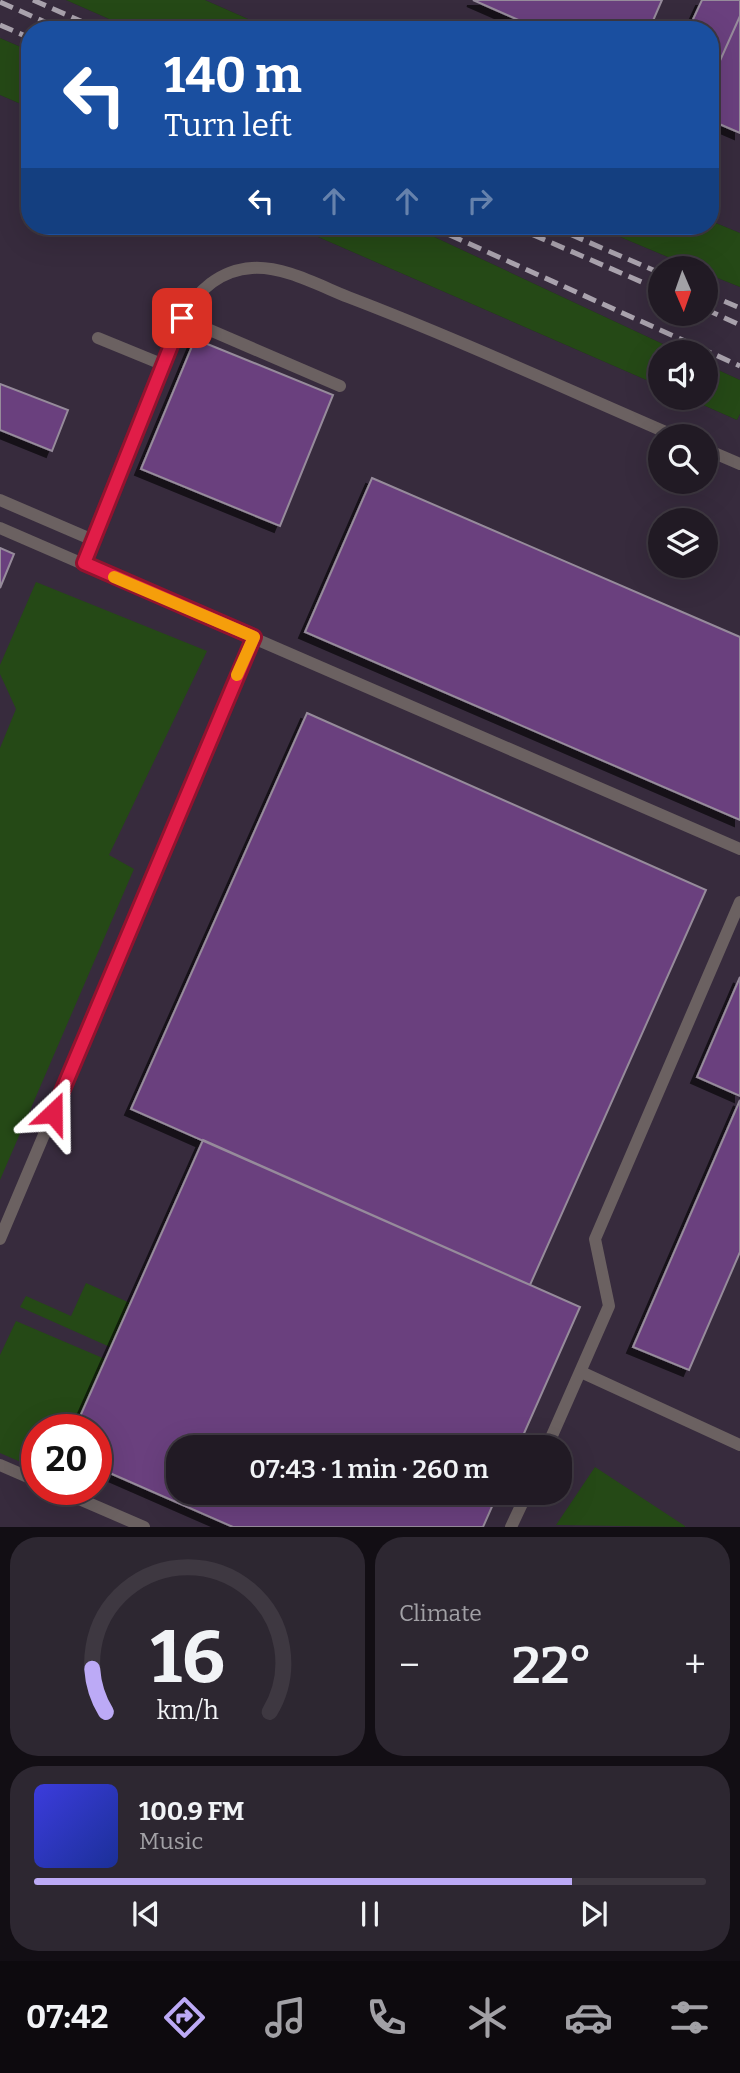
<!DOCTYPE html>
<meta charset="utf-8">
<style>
body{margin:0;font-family:Bitter,serif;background:#2d2731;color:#f1f3f6;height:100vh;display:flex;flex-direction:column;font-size:26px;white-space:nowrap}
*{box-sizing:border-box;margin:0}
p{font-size:23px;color:#a2a1a6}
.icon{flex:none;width:38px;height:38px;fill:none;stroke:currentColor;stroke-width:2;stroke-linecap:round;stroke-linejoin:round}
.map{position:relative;height:1527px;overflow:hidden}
.drawer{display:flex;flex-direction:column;gap:10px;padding:10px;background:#120e14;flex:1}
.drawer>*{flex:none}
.banner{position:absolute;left:21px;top:21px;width:698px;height:214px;border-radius:28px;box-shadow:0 7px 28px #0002,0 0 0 2px #3e3841;background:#1a4fa0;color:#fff;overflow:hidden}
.needle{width:46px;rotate:178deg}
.fabs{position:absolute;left:648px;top:256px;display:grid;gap:14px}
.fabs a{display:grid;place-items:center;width:70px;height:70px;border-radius:50%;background:#211a24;box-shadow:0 7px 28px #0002,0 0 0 2px #3e3841;font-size:35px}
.speed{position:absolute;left:21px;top:1414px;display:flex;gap:14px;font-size:35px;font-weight:700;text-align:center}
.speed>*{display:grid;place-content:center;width:91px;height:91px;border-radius:50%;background:#211a24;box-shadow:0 7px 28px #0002,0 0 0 2px #3e3841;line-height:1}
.speed .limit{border:10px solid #d22;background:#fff;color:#111}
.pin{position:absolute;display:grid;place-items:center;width:60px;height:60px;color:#fff;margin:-30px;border-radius:14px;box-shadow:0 4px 10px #0006}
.me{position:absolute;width:77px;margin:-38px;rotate:23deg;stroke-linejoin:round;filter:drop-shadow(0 0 5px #0008)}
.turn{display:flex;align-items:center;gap:24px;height:147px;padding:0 28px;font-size:32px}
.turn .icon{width:91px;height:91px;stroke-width:2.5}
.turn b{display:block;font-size:49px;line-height:60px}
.lanes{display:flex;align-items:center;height:66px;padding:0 28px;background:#0003;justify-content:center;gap:35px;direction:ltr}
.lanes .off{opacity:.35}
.big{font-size:52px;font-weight:600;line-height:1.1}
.drawer .widget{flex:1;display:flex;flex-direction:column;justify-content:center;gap:10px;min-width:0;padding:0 24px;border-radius:28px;background:#2d2731}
.drawer .dial{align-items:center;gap:0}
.dial svg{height:182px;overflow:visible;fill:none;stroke:#3e3841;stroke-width:7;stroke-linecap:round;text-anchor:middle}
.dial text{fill:#f1f3f6;stroke:none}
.song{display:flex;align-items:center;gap:21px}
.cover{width:84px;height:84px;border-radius:10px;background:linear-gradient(135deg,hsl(240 70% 55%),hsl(230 70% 35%))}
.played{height:7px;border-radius:4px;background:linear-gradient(90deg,#bcaaf6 80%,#3e3841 80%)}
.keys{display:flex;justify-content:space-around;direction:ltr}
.heat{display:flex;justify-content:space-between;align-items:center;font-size:38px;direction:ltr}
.drawer .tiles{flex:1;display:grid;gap:10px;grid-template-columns:1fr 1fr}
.widget:last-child{grid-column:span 2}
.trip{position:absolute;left:166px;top:1435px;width:406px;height:70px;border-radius:28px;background:#211a24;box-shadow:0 7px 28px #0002,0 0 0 2px #3e3841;font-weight:600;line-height:70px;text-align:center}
.tabs{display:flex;height:112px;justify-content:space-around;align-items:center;background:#0d0a0e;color:#a2a1a6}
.tabs .icon{width:49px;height:49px}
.tabs .on{color:#bcaaf6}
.tabs b{font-size:32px;color:#f1f3f6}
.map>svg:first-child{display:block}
</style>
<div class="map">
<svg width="740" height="1527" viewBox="0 0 740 1527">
<defs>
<filter id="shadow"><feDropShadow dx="-6" dy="6" stdDeviation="0" flood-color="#0009"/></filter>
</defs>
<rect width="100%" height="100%" fill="#2c2330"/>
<path fill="#372b3d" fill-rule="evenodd" d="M0 0H66L134 30H30V51L0 38Z
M205 0H740V233L711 221 710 30H273Z
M0 95 30 108V226H293L660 386V397H685L737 420 740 414V1527H0ZM660 436H705V481H660ZM660 520H705V565H660ZM37 1430H96V1489H37ZM178 1447H560V1493H178Z
M411 226H594L694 268H660V313H705V273L740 287V380L705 364V352H680Z"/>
<path fill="#254916" d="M66 0H205L273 30H134Z
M0 38 30 51V108L0 95Z
M711 221 740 233V287L705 273V268H694L594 226H710Z
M293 226H411L680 352H660V386Z
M705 364 740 380V414L737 420 685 397H705Z
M36 582 207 651 109 855 134 869 0 1180V748L16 709 0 674V665Z
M86 1283 130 1303 110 1347 20 1307 26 1296 71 1316Z
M16 1321 105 1359 74 1430H37V1469L0 1453V1355Z
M595 1467 685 1526V1527L556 1525Z"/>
<path fill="#6b407e" stroke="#968b9b" stroke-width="2" filter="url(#shadow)" d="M473 0H662L649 30H541Z
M702 0H740V16L710 83V30H688Z
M740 16V133L710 120V83Z
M195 339 333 395 280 526 141 469Z
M0 384 68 410 52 451 0 430Z
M372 478 740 637V820L305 632Z
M0 548 14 554 0 588Z
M307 713 706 890 530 1285 131 1109Z
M740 977V1096L697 1077Z
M740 1100V1252L689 1370 633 1347Z
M203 1140 580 1307 518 1447H178V1493H498L483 1527H233L96 1467V1430H74Z"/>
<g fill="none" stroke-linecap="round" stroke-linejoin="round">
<path stroke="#6b6161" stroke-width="12" d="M182 318 340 386
M98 338 164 365
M705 449 740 464
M0 500 93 540
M0 528 740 849
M84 563 182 318C197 291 220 270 252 268 284 266 318 285 348 297 458 339 566 389 675 436
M0 1239 254 637
M581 1372 740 1445
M547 1447 609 1306 595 1239 740 902
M0 1465 37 1481
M56 1489 144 1527
M511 1527 527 1493"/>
<path stroke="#a9a2ad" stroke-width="5" stroke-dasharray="14 7" stroke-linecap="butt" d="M33 0 101 30
M0 2 63 30
M0 25 30 38
M430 226 740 366
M513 226 660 290
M551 226 660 273
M705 293 740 308
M705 309 740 325"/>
</g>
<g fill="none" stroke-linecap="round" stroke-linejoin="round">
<g stroke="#92132f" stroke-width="18">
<path id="route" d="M53 1113 254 637 84 563 182 318"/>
</g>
<use href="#route" stroke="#e11d48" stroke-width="12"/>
<path stroke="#f59e0b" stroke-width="12" d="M114 577 254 637 237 675"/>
</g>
</svg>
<div class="fabs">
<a><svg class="needle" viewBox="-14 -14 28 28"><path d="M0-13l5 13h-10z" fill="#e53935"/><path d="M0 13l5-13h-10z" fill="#a2a1a6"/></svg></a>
<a><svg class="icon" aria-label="sound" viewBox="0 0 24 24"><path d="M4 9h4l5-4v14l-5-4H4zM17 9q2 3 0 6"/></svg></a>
<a><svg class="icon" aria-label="search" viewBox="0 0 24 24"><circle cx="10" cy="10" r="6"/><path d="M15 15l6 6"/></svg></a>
<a><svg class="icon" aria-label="layers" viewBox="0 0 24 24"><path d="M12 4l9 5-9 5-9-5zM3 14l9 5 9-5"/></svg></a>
</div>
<div class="speed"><div class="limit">20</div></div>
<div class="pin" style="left:182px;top:318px;background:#d93025"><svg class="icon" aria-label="arrive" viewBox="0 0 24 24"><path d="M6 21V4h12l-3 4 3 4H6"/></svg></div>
<svg class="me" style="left:53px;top:1113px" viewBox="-20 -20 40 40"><path d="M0-17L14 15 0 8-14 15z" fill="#e11d48" stroke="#fff" stroke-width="4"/></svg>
<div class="trip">07:43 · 1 min · 260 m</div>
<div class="banner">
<div class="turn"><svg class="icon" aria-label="left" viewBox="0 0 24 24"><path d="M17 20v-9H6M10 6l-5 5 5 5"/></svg><div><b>140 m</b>Turn left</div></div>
<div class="lanes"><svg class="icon" aria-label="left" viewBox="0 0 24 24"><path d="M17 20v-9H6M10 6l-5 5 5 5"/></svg><svg class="icon off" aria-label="ahead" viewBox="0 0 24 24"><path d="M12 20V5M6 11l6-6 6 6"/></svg><svg class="icon off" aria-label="ahead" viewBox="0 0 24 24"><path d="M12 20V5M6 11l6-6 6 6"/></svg><svg class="icon off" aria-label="right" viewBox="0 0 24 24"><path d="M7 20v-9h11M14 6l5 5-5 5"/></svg></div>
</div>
</div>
<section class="drawer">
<div class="tiles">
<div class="widget dial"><svg viewBox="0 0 100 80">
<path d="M14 69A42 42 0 1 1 86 69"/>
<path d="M14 69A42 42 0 0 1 8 50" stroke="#bcaaf6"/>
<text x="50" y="56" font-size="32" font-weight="700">16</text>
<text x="50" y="72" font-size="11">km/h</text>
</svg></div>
<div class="widget"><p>Climate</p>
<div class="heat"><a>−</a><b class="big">22°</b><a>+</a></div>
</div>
<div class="widget">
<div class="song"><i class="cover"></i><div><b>100.9 FM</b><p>Music</p></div></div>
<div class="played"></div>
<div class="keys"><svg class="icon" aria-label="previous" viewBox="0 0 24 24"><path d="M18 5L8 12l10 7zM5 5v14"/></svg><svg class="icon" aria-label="pause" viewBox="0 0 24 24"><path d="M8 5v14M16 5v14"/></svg><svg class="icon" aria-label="next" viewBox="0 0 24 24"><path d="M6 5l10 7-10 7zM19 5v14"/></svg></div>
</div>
</div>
</section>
<nav class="tabs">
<b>07:42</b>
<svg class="icon on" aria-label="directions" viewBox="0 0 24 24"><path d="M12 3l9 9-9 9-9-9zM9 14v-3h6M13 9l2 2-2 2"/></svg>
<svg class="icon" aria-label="music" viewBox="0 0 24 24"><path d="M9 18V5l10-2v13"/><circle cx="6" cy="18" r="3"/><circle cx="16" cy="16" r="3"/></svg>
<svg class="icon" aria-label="phone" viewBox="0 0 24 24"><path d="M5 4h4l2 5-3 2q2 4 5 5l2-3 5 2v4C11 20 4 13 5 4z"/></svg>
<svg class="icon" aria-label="climate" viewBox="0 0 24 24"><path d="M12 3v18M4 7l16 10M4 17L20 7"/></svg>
<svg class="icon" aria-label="car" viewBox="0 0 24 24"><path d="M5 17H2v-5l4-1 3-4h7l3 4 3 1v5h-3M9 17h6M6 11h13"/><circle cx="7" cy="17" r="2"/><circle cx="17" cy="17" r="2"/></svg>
<svg class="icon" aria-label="filters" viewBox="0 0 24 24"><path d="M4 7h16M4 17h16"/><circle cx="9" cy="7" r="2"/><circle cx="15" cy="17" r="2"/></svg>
</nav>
